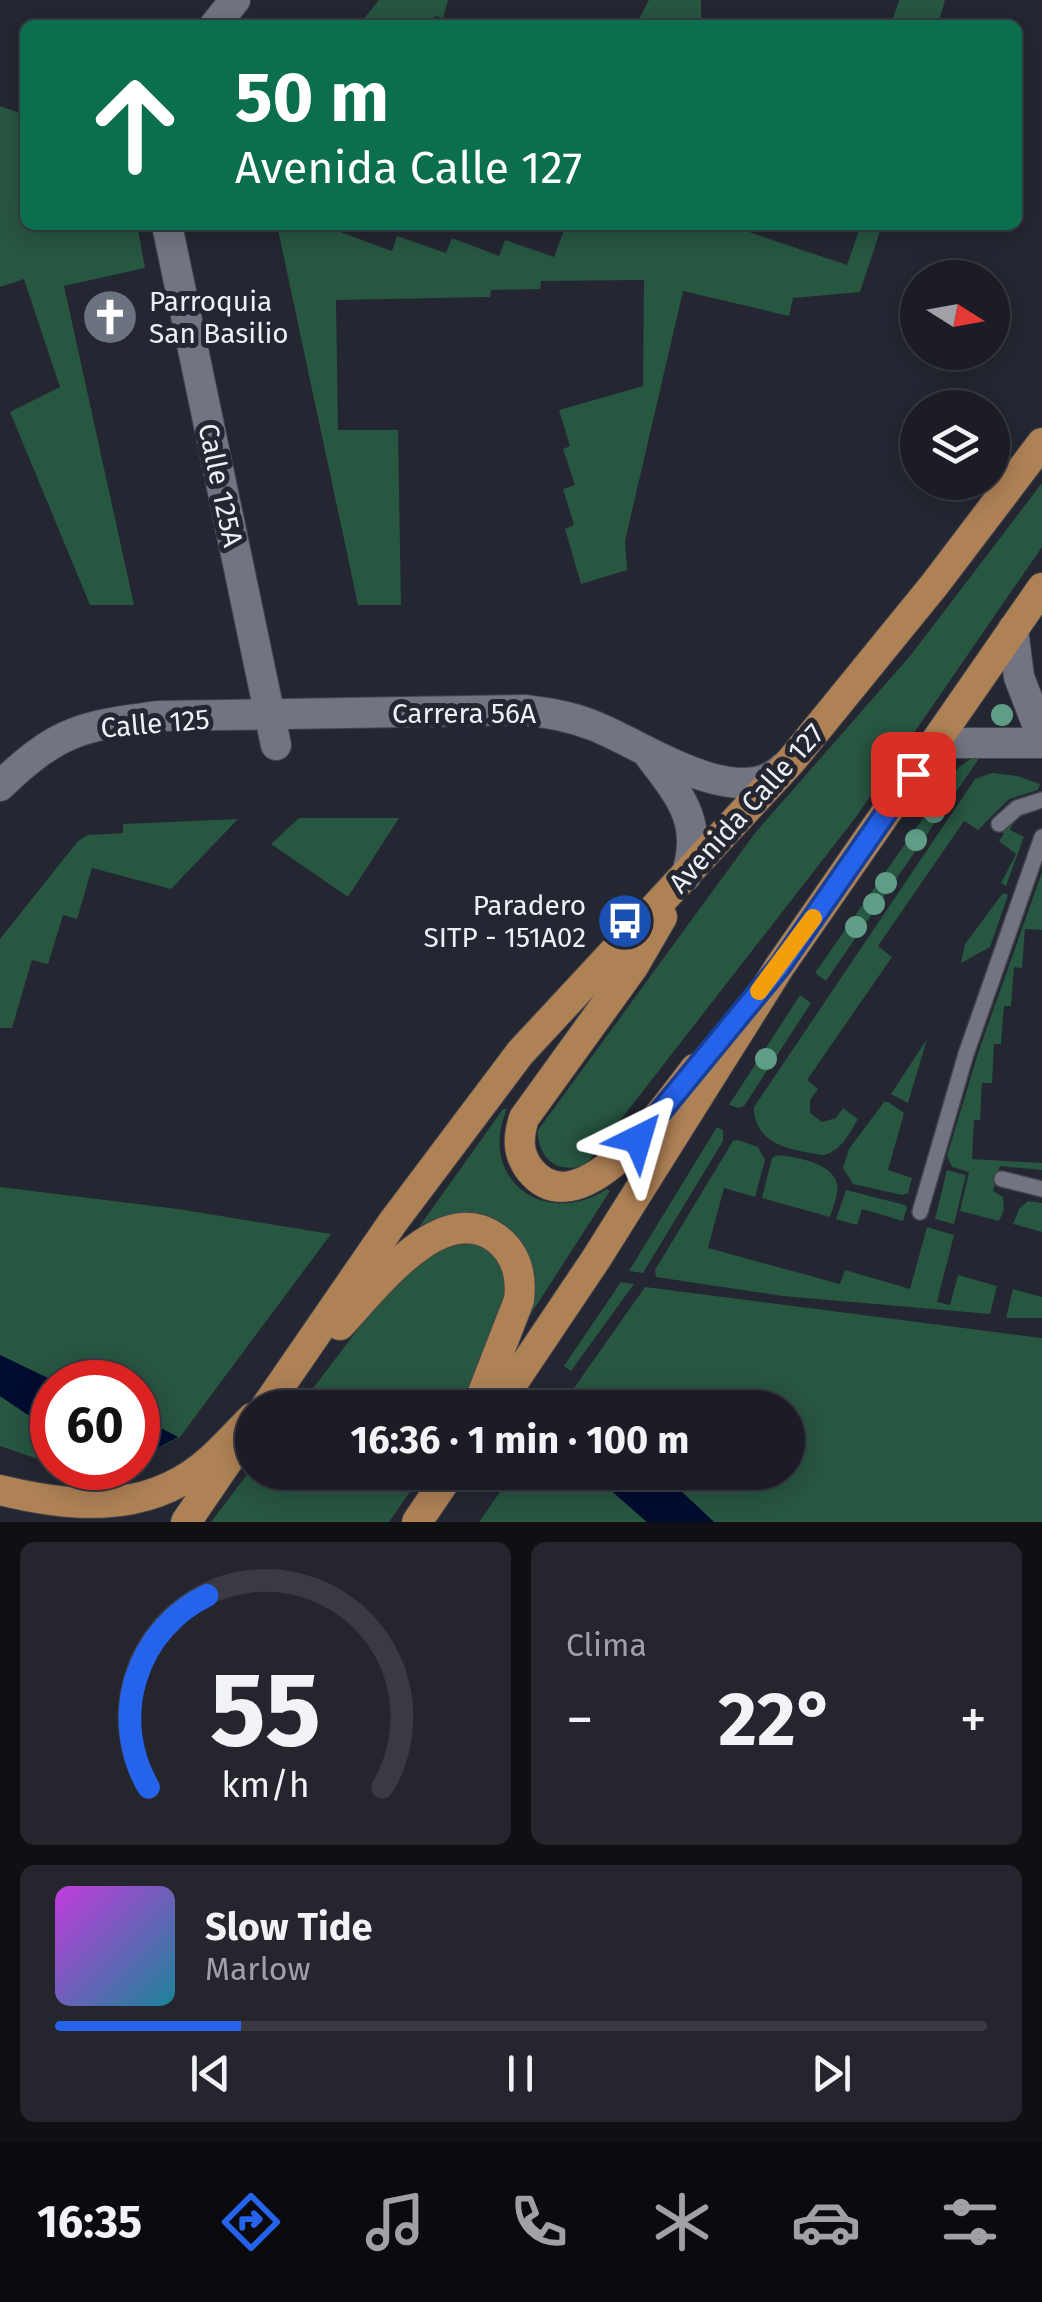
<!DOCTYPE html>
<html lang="es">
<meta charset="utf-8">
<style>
body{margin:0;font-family:"Fira Sans",sans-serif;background:#24252d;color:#f1f3f6;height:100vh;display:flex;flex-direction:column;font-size:38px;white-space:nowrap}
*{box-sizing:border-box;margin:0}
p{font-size:32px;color:#a0a1a7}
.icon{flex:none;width:55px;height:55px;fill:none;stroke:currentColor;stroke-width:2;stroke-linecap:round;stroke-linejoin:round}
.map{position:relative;height:1522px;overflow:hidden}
.panel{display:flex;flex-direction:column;gap:20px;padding:20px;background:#0f0f14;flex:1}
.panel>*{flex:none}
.hud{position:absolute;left:20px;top:20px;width:1002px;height:210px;border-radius:15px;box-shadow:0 5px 25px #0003,0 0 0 2px #393a42;background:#0b6e4f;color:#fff;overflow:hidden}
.needle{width:65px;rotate:101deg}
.controls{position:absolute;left:900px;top:260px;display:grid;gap:20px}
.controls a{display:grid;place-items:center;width:110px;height:110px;border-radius:50%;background:#1b1c25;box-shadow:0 5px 25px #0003,0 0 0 2px #393a42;font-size:50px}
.speed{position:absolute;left:30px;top:1360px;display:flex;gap:20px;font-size:50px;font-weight:700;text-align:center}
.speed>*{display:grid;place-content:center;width:130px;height:130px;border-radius:50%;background:#1b1c25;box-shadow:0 5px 25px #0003,0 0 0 2px #393a42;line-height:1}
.speed .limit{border:15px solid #d22;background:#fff;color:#111}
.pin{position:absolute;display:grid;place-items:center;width:85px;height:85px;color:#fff;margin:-42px;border-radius:20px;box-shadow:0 5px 15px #0006}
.me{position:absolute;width:110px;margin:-55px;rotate:40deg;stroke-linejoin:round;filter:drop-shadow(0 0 8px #0008)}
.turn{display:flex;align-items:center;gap:35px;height:210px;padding:0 50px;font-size:45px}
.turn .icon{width:130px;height:130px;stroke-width:2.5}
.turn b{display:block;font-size:70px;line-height:85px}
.big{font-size:75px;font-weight:700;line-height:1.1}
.panel .widget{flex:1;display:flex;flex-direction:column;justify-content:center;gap:15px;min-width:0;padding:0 35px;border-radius:15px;background:#24252d}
.panel .dial{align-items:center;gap:0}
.dial svg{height:260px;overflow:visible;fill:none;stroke:#393a42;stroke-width:7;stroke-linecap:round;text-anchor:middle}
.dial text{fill:#f1f3f6;stroke:none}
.song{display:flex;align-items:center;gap:30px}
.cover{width:120px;height:120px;border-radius:15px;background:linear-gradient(135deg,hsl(290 70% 55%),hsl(190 70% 35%))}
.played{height:10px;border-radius:5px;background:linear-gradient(90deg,#2563eb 20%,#393a42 20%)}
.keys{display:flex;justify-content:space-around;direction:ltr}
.heat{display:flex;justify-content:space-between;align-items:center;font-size:55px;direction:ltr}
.panel .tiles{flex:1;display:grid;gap:20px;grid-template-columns:1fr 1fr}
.widget:last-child{grid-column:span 2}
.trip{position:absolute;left:235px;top:1390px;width:570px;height:100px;border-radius:50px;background:#1b1c25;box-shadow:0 5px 25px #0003,0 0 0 2px #393a42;font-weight:700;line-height:100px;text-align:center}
.tabs{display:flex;height:160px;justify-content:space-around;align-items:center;background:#0b0b0f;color:#a0a1a7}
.tabs .icon{width:70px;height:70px}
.tabs .on{color:#2563eb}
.tabs b{font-size:45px;color:#f1f3f6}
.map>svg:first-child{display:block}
</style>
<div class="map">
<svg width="1042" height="1522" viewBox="0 0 1042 1522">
<rect width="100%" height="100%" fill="#242631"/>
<path fill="#275641" d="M379 0H448L443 18 435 16 432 25H359Z
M649 0H701V20H692L691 25H636Z
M899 0H945L938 25H891Z
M0 106 25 115V225H137L145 268 64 286 134 605H90L10 412 60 387 24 279 0 287Z
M277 225H321L392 251 397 236 446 253 452 238 499 256 505 240 554 257 566 225H628L642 230 644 225H678L696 231 698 225H728L847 265 861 225H882L860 292 793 298 789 316 683 291 625 541 627 570 581 584 565 529 574 525 563 489 575 485 563 449 570 446 559 410 643 386 644 280 541 281 540 289 491 290 490 297 336 300 338 430H398L401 605H358Z
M1042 483V547L856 817 587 1163C560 1177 537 1159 538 1130L755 833 910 656Z
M975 756 978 760 826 981 815 973 951 778 959 767Z
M992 773 1017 776 1040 784 1038 790 1009 799 978 830 964 821 878 946 892 957 807 1080 818 1089 810 1100V1113L822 1122 836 1118 843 1108 858 1119C849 1134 842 1150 824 1155 791 1150 754 1145 754 1107L975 779Z
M299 818H399L348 897 271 844Z
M238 819 171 889 92 868 77 919 63 915 48 964 32 960 12 1028H0V939L78 841 88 835 123 833V824Z
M1015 820 1010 830 1024 837 1006 886 1001 883 1016 854 999 841 1004 834 1002 832Z
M1042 872V930L1025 929 1022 968 1014 967 1011 1006H1004L1001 1044H994L992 1083H982L980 1120H974L972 1159 1042 1163V1170L1000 1166 993 1191 1003 1197 1004 1210 999 1221 960 1211 969 1172 952 1167 947 1156 978 1053Z
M1003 893 1008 895 990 947 961 963 965 944Z
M800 995 811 1003 744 1106 738 1108 729 1105Z
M927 1039 908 1103 891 1094Z
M884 1102H888L904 1113 888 1170 912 1178 908 1193 902 1195 853 1184 843 1168 849 1149Z
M503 1109H507C477 1177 543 1230 607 1189L610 1191 527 1320 514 1237 414 1234Z
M717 1127 723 1130V1141L643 1273 629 1271Z
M738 1140 758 1147 765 1160 755 1197 724 1188 708 1248 840 1284 845 1270 910 1289 927 1227 954 1235 937 1302 950 1305 958 1275 997 1286 990 1314 783 1296 656 1277 655 1270 733 1141Z
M778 1155C796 1157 833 1163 837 1184 839 1194 833 1207 830 1217L762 1198 772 1158Z
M947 1170 966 1175 954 1224 935 1219Z
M0 1187 178 1209 331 1234 180 1437 138 1459 177 1437 138 1416V1382H56L0 1355Z
M846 1190 905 1205 907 1208 903 1221 862 1209 857 1225 836 1219Z
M1028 1201 1042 1203V1232L1013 1224 1019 1209Z
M466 1238 501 1259 507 1299 462 1407 298 1408 387 1291 420 1259Z
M621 1282 634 1284 571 1371 564 1366Z
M645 1287 1042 1338V1522H714L681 1491 652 1473 788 1472V1408H560Z
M1013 1289 1042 1297V1318H1006Z
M0 1396 52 1431V1464L0 1446Z
M252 1468V1472L423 1473 389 1522H211Z
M514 1472 591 1473 647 1522H479Z"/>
<path fill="#000c30" d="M0 1355 56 1382H52V1431L0 1396Z
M138 1416 178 1437 138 1459Z
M591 1473H652L681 1491 714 1522H647Z"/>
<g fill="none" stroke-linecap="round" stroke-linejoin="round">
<g stroke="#43454d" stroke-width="18">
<path id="lane" d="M999 824 1017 808 1042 800
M1002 1179 1042 1189
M920 1212 966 1054 1042 837"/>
</g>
<g stroke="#43454d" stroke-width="32">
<path id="street" d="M215 25 235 0
M167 225 276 745
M1013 629 1019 677 1042 737
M935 743H1042
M649 755C680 796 704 822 686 876
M0 786C58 730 82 726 159 716L524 710C548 713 569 716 592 725 639 742 736 814 783 768"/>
</g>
<g stroke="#43454d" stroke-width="32">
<path id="primary" d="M662 917 633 967 524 1118C518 1137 517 1153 530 1170 580 1232 667 1105 695 1069
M340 1325C374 1289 441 1198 496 1238 516 1253 522 1275 519 1300L477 1408
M265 1408 393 1222 520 1053 791 761 935 584 1042 443
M496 1408 596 1259 780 966 1042 588
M0 1490C69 1507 143 1514 202 1467 220 1453 236 1434 252 1418
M186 1522 231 1456
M417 1522 451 1472"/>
</g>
<use href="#lane" stroke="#727481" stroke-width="15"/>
<use href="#street" stroke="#727481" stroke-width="30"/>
<use href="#primary" stroke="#af8256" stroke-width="30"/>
</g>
<g fill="#5f9d86">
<circle cx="1002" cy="715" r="11"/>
<circle cx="934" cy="812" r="11"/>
<circle cx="916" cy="840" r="11"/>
<circle cx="886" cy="883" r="11"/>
<circle cx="874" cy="904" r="11"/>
<circle cx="856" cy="927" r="11"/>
<circle cx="766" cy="1059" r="11"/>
</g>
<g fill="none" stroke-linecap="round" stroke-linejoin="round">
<g stroke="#184099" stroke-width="25">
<path id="route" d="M638 1139 780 966 913 774"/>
</g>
<use href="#route" stroke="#2563eb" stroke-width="18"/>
<path stroke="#f59e0b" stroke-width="18" d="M759 991 813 918"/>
</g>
<defs>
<g id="church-disc" transform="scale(2.875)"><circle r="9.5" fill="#6b7280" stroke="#242631"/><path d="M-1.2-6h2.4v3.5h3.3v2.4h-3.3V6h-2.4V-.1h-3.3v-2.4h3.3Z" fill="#fff"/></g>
<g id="bus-disc" transform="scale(2.875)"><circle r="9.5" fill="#1a4fb4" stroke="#242631"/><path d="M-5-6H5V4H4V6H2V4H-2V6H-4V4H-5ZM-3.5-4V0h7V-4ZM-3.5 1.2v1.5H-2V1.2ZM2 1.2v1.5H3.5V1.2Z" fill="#fff"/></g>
</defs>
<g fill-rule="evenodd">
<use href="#church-disc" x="110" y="317"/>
<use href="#bus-disc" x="625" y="921"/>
</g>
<g text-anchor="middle" stroke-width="10" stroke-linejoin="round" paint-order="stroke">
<g font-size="28" fill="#eeeff6" stroke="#242631" text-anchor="start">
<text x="149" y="311">Parroquia<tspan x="149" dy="32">San Basilio</tspan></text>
<text x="586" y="915" text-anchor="end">Paradero<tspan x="586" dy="32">SITP - 151A02</tspan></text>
</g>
<g font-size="28" fill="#eeeff6" stroke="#242631">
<text transform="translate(221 485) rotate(78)" y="10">Calle 125A</text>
<text x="464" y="723">Carrera 56A</text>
<text transform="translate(155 723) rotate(-5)" y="10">Calle 125</text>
<text transform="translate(746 808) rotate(-48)" y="10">Avenida Calle 127</text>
</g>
</g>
</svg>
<div class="controls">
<a><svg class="needle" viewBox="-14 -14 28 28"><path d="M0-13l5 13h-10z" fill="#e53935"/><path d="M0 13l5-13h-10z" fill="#a0a1a7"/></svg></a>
<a><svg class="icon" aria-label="layers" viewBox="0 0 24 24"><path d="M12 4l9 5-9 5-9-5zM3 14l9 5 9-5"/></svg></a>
</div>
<div class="speed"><div class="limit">60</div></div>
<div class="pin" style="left:913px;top:774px;background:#d93025"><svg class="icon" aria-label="arrive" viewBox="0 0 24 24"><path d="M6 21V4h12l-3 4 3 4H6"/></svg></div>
<svg class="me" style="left:638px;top:1139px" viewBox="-20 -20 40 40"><path d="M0-17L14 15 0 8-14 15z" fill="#2563eb" stroke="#fff" stroke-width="4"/></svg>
<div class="trip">16:36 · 1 min · 100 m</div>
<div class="hud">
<div class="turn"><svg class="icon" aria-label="ahead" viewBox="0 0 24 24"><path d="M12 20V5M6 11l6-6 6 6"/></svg><div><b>50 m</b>Avenida Calle 127</div></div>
</div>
</div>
<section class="panel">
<div class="tiles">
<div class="widget dial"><svg viewBox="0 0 100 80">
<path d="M14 69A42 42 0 1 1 86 69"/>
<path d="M14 69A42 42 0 0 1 32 10" stroke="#2563eb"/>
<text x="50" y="56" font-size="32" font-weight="700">55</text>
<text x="50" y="72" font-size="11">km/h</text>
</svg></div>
<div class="widget"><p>Clima</p>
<div class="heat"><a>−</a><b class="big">22°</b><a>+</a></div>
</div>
<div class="widget">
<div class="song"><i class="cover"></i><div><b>Slow Tide</b><p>Marlow</p></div></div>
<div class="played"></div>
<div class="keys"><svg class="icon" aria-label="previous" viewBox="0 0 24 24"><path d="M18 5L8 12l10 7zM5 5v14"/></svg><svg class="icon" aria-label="pause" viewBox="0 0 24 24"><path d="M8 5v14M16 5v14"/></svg><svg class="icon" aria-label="next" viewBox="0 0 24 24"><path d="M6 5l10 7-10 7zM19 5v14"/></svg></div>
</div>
</div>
</section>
<nav class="tabs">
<b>16:35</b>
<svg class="icon on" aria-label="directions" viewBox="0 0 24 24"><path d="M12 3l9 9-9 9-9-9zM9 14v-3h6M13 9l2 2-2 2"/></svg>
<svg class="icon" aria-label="music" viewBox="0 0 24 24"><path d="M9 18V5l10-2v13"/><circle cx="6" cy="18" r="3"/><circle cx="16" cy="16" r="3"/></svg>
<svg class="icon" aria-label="phone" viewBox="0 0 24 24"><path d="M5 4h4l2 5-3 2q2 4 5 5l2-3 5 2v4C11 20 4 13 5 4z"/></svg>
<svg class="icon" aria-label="climate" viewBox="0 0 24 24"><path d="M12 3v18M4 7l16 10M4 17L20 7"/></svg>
<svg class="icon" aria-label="car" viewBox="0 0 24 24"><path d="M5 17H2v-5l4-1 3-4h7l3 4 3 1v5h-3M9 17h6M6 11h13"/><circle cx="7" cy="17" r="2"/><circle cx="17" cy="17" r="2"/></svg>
<svg class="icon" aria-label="filters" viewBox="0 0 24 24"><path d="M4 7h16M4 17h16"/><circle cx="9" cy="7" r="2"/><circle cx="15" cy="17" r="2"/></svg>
</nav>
